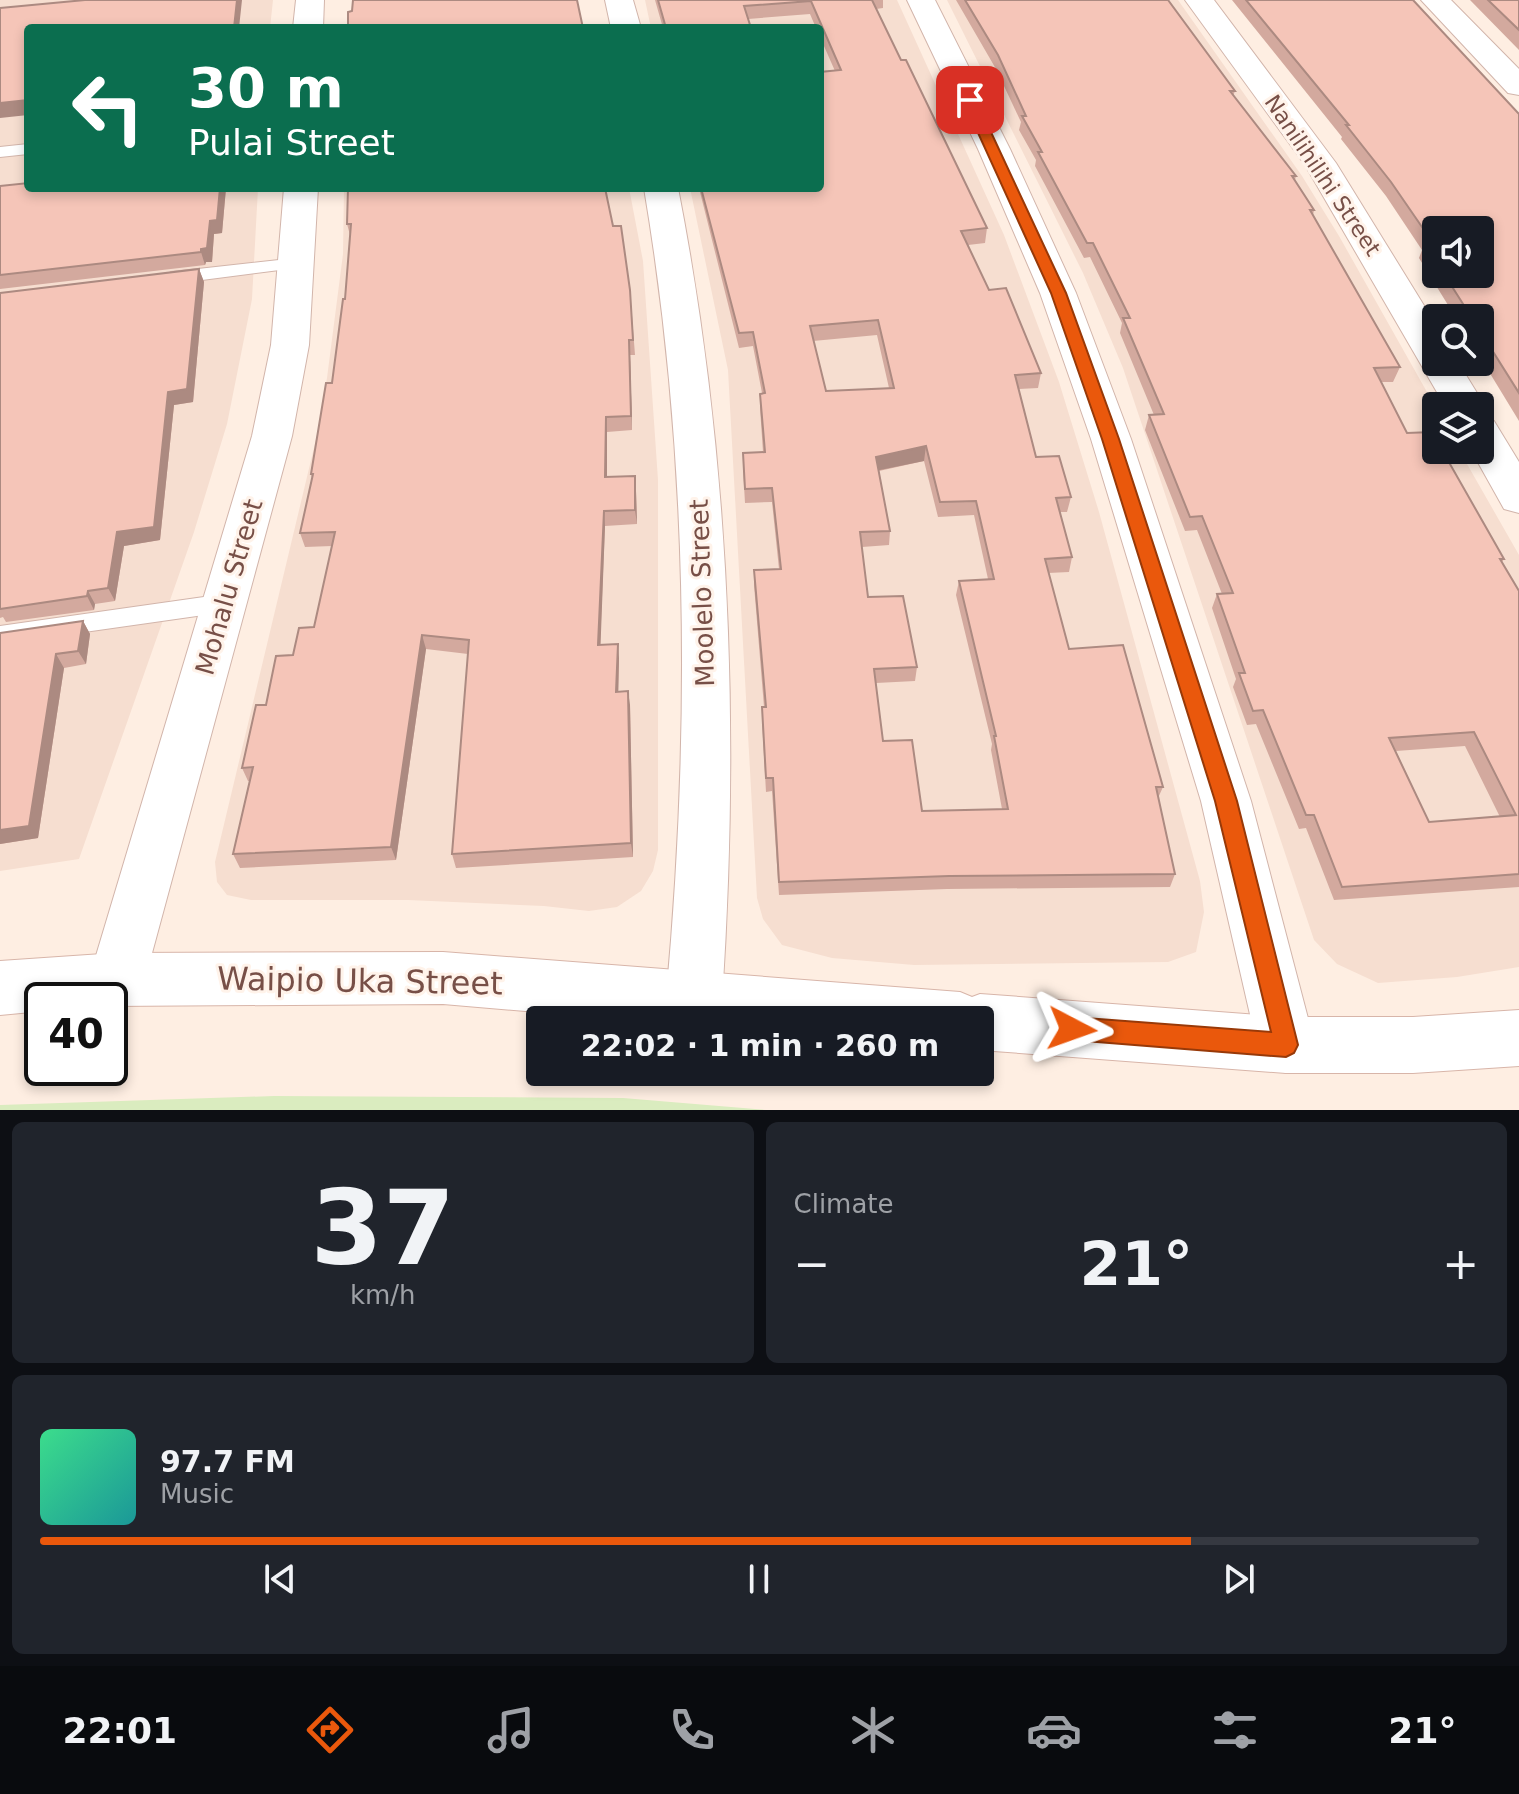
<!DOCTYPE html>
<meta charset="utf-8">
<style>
body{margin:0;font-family:"DejaVu Sans",sans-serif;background:#20242c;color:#f1f3f6;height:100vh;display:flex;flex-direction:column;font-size:30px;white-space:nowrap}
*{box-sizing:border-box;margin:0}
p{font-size:26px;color:#9ea1a6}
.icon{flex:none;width:44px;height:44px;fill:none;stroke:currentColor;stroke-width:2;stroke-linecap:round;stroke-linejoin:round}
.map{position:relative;height:1110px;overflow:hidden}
.sheet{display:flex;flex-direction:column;gap:12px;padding:12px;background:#0d0f14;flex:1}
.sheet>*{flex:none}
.hud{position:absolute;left:24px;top:24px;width:800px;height:168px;border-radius:8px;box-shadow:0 4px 12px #0003;background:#0b6e4f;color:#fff;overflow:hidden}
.fabs{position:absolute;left:1422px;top:216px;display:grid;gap:16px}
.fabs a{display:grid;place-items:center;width:72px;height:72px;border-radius:8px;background:#171b24;box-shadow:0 4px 12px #0003;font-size:40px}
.speed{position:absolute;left:24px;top:982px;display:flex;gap:16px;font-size:40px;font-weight:700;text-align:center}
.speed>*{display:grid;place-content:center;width:104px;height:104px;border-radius:50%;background:#171b24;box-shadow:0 4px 12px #0003;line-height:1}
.speed .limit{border:4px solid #111;border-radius:12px;background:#fff;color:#111}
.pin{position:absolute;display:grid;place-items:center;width:68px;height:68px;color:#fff;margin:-34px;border-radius:16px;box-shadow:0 4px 12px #0006}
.me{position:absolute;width:88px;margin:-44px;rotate:94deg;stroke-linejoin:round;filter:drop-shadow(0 0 6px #0008)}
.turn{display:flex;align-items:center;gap:28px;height:168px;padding:0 32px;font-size:36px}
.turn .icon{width:104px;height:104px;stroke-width:2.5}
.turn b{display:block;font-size:56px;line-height:68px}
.big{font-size:60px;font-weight:700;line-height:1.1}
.sheet .tile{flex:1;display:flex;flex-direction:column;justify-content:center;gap:12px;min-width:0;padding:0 28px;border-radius:12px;background:#20242c}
.sheet .dial{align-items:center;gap:0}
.dial b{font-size:104px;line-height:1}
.song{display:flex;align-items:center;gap:24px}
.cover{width:96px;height:96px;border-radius:12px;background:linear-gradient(135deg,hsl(150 70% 55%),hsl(180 70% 35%))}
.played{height:8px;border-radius:4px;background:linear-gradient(90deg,#ea580c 80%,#363941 80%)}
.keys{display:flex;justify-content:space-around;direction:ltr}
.heat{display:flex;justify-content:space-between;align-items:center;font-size:44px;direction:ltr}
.sheet .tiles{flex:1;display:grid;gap:12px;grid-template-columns:1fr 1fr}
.tile:last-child{grid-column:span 2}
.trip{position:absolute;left:526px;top:1006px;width:468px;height:80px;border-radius:8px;background:#171b24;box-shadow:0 4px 12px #0003;font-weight:700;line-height:80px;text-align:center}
.menu{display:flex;height:128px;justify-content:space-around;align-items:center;background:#090b0e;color:#9ea1a6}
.menu .icon{width:56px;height:56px}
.menu .on{color:#ea580c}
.menu b{font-size:36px;color:#f1f3f6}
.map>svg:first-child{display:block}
</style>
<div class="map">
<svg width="1519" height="1110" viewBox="0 0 1519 1110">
<rect width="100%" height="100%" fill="#feeee2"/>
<path fill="#f6ded0" d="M0 0H273L270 28H28V188H258L252 299 227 424 194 532 79 859 0 871Z
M645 0H897L1004 235 1059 382 1099 512 1200 881 1204 912 1196 952 1168 962 914 965 832 958 782 945 763 919 757 898 728 370 690 188H820V28H651Z
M947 0H1178L1302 176 1339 236 1436 408V450H1459L1519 555V967L1457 977 1378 983 1337 964 1314 940 1123 368 1083 273Z
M344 188H629L643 261 658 480V850L653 871 641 891 617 907 589 911 544 906 408 900H251L227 895 217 882 215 862 317 435 327 378 343 254Z"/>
<path fill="#daecbf" d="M274 1096 623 1098 766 1110H0V1105Z"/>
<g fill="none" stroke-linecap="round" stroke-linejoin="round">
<g stroke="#d2b5ab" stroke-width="2">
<path id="lane" d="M28 144V154L0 157V147Z
M297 258 306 263 303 267 171 284 162 278 171 272Z
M225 594 233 597 236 603 233 609 225 612 0 644V626Z"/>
</g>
<g stroke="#d2b5ab" stroke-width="2">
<path id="street" d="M296 0H324L323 28H293Z
M605 0H633L641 28H611Z
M907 0H935L1010 149 1076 293 1131 439 1251 801 1315 1045 1306 1065 1286 1073 1266 1065 1257 1045 1201 801 1091 439 1040 293 978 149Z
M1185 0H1214L1336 163 1436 325V362H1458L1485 406 1480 414V406H1445L1305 165Z
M1421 0H1451L1519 69V95L1508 93Z
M284 188H318L309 345 292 436 145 979 137 998 117 1005 110 1000 97 998 89 979 252 436 271 345Z
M644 188H678C730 454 740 729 722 999L714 1018 709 1020 674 1018 666 999C691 729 689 455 644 188Z
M1480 417 1494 421 1519 462V513L1504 509 1471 450H1480Z"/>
</g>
<g stroke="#d8b5a9" stroke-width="2">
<path id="secondary" d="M443 952 960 992 972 997 980 994 1286 1017H1413L1519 1010V1066L1413 1073H1286L980 1050V1020H630L443 1004 110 1006V1000H42V1011L0 1015V961L117 953Z"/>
</g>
<use href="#lane" fill="#fff" fill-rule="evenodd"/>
<use href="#street" fill="#fff" fill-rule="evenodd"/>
<use href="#secondary" fill="#fff" fill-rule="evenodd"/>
</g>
<path fill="#d3a99e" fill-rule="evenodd" d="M655 0H883V8L876 9 901 60 987 228 985 243 968 245 989 290 1041 373 1038 388 1019 389 1036 457 1071 497 1067 512H1060L1072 557 1069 572 1048 573 1069 649 1163 787 1158 798 1175 874 1170 887 947 889 779 895 772 791 766 792 762 721V707H764L754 585V570L779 569 772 502 745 503 743 468V453L763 452 760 408V394L762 393 753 346 739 348 699 188H820L835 71 820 37V28H816L810 14 748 19 751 28H663ZM877 335 889 388 826 391 813 341ZM924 461 938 517 974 515 988 579 959 581 956 595 992 744 991 750 1002 809 922 811 883 741 876 683 915 681 917 667 868 597 862 547 889 545 890 531 879 471Z
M956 0H1168L1235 91 1233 96 1296 176 1295 180 1314 210 1313 215 1400 367 1393 382H1381L1407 433 1504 559 1502 562 1519 591V887L1334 900 1306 828 1299 829 1256 724 1247 725 1233 687 1236 679 1212 608 1217 594H1222L1197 530 1185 531 1145 430 1149 415H1154L1120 333 1122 323 1090 257 1084 258 1035 166 1036 160 1019 130 1021 122 996 69ZM1465 746 1500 817 1429 822 1396 751Z
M1232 0H1413L1519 114V421L1480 357V318H1456L1419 258 1422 250 1386 196 1341 139 1342 137ZM1436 230 1480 274H1436Z
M1470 0H1519V50Z
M0 186 28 188H226L222 233 214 234 212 262H206L205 265 0 289Z
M347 224 613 226 630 290 635 355H630L632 430 607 432V477L636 491 637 524 605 526 600 645 619 658 618 692 630 705 633 857 456 868 452 854 468 654 426 649 396 860 240 868 233 854 250 781H248L242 768 266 705 293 655 314 627 332 546 305 547 300 533 312 478 311 474 332 383 345 299 350 235Z
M199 269 204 282 193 402 174 405 160 540 124 546 115 601 95 604 94 610 6 622 3 617 0 618V293Z
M83 621 90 634 86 664 64 668 38 838 0 844V633Z"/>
<path fill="#ac8a81" d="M237 0H242L239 28H234Z
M28 100V115L0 118V103Z
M220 188H226L222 233 214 234 212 262H206L205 265 201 252Z
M199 269 204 282 193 402 174 405 160 540 124 546 115 601 108 588 117 532 168 392Z
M629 340 630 355 632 430 631 416Z
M606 417 607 432V492L605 477Z
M926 446 924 461 875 471 876 457Z
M635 476 636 491 637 524 635 510Z
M604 511 605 526 600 659 598 645Z
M88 591 95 604 94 610 87 596Z
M83 621 90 634 86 664 78 651Z
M422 635 426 649 396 860 391 847Z
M618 644 619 658 618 706 616 692Z
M56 654 64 668 38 838 0 844V830Z
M628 691 630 705 633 857 631 843Z"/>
<path fill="#f5c5b8" stroke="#ac8a81" stroke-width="2" fill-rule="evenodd" d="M85 0H237L234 28H28V100L0 103V8Z
M353 0H577L583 28H348V12L352 11Z
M658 0H872L901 60H906L987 228 961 231 989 290 1006 288 1041 373 1015 375 1036 457 1059 456 1071 497 1056 498 1072 557 1045 559 1069 649 1123 645 1163 787H1156L1175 874 949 876 779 882 773 778H766L762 707H766L754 570 781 569 772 488 745 489 743 453 765 452 760 394 765 393 753 332 739 333 701 188H820V72L841 70 811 1 744 6 751 28H666ZM878 320 894 388 826 391 810 326ZM926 446 940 502 976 501 994 579 959 581 996 736H994L1008 809 922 811 912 740 883 741 874 669 917 667 903 596 868 597 860 532 890 531 876 457Z
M965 0H1168L1235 91H1230L1296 176H1292L1314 210H1310L1400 367 1374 368 1407 433 1432 432 1436 439V450H1442L1504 559H1500L1519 591V874L1342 887 1314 815H1306L1263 710 1253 711 1239 673H1245L1217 594 1233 593 1202 516 1190 517 1149 415 1164 414 1123 318H1130L1093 243H1087L1038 152H1042L1022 116H1026L998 55ZM1474 732 1516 815 1429 822 1389 738Z
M1246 0H1413L1519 114V393L1480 331V318H1472L1444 274H1480V230H1436V261L1425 243H1433L1391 182 1346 125H1349Z
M1488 0H1519V30Z
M28 183V188H220L217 220 210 221 207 248 201 249V252L0 275V186Z
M348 188H605L613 226H621L630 290 633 340H629L631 416 606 417 605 477 635 476V510L604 511 598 645 618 644 616 692 628 691 631 843 452 854 469 640 422 635 391 847 233 854 253 767 242 768 256 705H266L276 656 293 655 299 628 314 627 335 532 300 533 313 474H311L326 383H332L343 299H345L351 224H347Z
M199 269 187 389 168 392 154 527 117 532 108 588 88 591 87 596 0 609V293Z
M83 621 78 651 56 654 29 826 0 830V633Z"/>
<path fill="#ea580c" stroke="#983908" stroke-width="2" d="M970 96 976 100 1066 293 1119 439 1237 801 1298 1045 1294 1053 1286 1057 1072 1040 1063 1037 1060 1029 1063 1020 1072 1017 1271 1032 1215 801 1102 439 1051 293 963 100Z"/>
<g text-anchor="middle" stroke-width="6" stroke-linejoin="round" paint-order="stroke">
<g font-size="22" fill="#774f47" stroke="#fff3ea">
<text transform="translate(1323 175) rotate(56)" y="8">Nanilihilihi Street</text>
</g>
<g font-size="26" fill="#774f47" stroke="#fff3ea">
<text transform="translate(229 587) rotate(-74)" y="9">Mohalu Street</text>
<text transform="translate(702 593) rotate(-92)" y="9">Moolelo Street</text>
</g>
<g font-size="32" fill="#774f47" stroke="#fff3ea">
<text transform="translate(360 981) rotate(1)" y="11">Waipio Uka Street</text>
</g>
</g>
</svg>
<div class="fabs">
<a><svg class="icon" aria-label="sound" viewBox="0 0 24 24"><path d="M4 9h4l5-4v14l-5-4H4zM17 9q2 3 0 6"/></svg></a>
<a><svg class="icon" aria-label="search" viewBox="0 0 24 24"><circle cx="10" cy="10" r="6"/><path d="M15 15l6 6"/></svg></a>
<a><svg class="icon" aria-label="layers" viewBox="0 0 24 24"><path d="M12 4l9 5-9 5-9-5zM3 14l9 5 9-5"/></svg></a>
</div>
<div class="speed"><div class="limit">40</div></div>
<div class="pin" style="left:970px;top:100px;background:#d93025"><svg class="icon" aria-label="arrive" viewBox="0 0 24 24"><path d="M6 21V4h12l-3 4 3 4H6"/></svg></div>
<svg class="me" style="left:1072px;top:1029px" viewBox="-20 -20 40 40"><path d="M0-17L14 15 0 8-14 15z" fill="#ea580c" stroke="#fff" stroke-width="4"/></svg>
<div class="trip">22:02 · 1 min · 260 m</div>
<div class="hud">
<div class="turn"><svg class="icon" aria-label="left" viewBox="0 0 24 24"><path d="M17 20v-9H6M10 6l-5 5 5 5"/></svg><div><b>30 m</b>Pulai Street</div></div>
</div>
</div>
<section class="sheet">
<div class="tiles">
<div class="tile dial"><b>37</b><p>km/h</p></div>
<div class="tile"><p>Climate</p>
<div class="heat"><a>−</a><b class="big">21°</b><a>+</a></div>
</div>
<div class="tile">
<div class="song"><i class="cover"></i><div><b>97.7 FM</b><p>Music</p></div></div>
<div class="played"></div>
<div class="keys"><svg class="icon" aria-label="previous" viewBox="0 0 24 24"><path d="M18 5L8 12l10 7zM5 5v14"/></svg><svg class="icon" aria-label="pause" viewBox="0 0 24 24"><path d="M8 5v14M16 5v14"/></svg><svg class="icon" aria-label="next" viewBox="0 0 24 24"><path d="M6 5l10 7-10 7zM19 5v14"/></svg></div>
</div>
</div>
</section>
<nav class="menu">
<b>22:01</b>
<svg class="icon on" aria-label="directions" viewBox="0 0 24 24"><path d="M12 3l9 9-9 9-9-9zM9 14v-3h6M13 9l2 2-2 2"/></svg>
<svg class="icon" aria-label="music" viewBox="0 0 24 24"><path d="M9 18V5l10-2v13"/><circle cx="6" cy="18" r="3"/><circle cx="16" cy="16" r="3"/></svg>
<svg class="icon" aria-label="phone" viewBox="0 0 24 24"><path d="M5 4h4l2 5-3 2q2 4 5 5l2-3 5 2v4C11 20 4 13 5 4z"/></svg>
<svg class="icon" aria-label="climate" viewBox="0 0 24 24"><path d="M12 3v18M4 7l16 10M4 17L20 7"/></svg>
<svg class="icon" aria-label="car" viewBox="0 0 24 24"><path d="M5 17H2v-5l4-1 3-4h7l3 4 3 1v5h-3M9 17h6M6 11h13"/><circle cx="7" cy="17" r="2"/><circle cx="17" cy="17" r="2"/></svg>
<svg class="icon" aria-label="filters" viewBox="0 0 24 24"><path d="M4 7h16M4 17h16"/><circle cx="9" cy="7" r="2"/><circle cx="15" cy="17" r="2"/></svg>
<b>21°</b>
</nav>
